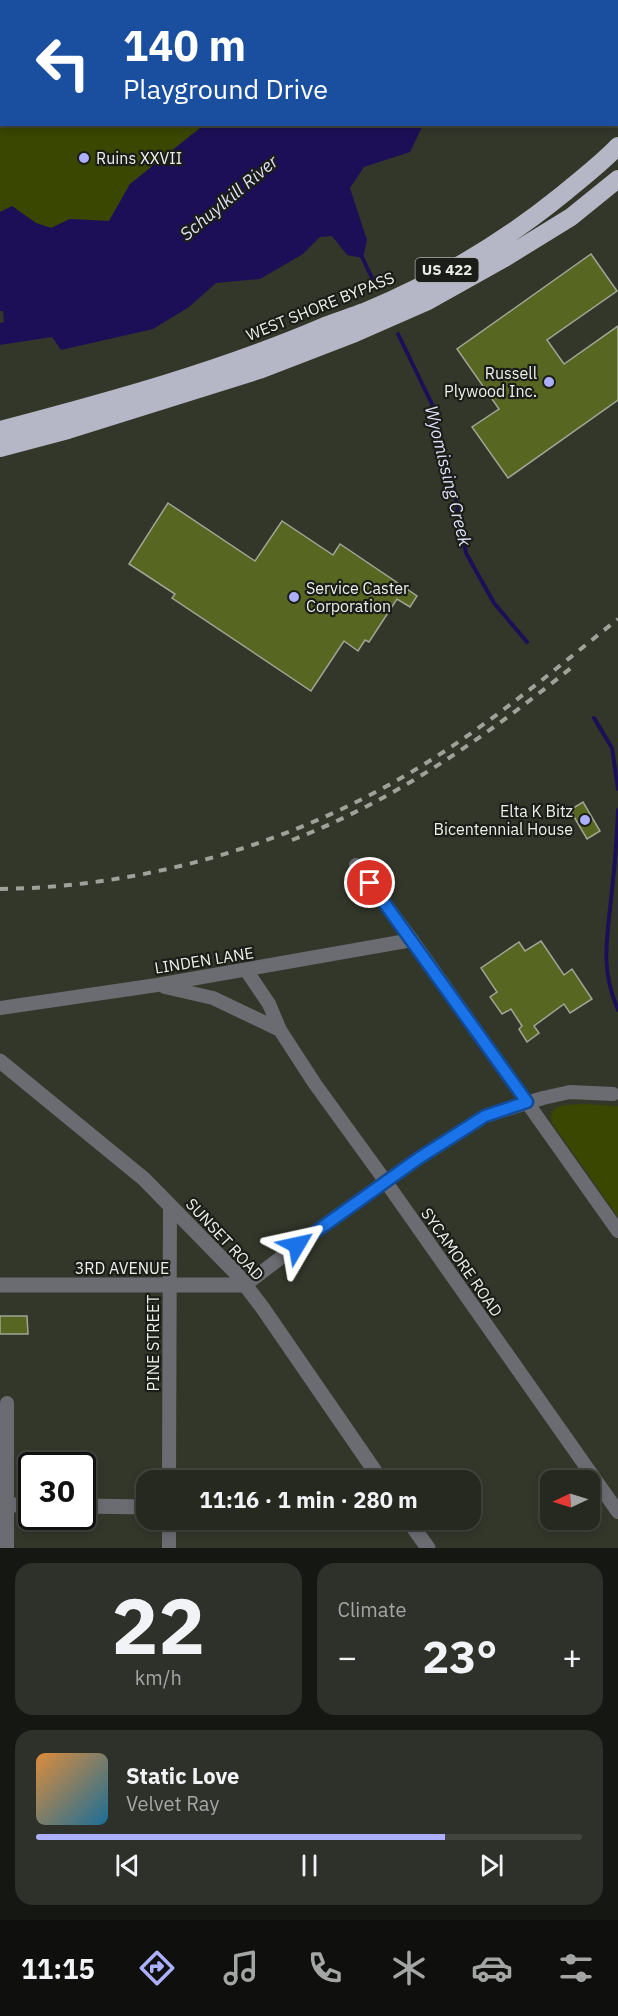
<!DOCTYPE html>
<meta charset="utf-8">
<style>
body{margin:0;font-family:"IBM Plex Sans",sans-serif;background:#2e3129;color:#f1f3f6;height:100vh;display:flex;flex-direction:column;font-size:22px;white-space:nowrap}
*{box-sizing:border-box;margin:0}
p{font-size:20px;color:#a4a6a5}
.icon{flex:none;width:33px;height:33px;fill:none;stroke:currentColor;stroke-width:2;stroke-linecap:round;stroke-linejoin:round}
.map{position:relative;height:1548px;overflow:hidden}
.drawer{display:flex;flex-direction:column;gap:15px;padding:15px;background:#151712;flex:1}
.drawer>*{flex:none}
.banner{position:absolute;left:0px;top:0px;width:618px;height:126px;box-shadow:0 3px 9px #0003,0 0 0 2px #42453e;background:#1a4fa0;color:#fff;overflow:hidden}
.needle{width:39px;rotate:266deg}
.fabs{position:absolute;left:540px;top:1470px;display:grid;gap:12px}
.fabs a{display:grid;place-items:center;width:60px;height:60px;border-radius:12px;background:#262920;box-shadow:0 3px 9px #0003,0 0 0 2px #42453e;font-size:30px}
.speed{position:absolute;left:18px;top:1452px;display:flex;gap:12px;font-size:30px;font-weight:700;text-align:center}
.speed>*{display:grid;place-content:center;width:78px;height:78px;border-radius:50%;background:#262920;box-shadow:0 3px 9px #0003,0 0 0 2px #42453e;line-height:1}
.speed .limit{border:3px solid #111;border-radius:9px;background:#fff;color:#111}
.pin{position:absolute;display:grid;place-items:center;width:51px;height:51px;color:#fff;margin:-26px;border:3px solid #fff;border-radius:50%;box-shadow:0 2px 6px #0007}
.me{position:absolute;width:66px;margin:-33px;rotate:54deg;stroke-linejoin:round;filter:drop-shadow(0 0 4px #0008)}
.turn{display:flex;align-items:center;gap:21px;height:126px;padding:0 24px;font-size:27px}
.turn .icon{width:78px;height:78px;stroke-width:2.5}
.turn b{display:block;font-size:42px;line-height:51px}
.big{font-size:45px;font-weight:800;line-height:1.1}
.drawer .card{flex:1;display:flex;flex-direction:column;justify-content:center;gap:9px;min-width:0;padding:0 21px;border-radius:18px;background:#2e3129}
.drawer .dial{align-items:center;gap:0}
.dial b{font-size:78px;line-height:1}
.song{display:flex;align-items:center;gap:18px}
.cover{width:72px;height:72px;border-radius:9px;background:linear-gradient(135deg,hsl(30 70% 55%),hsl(200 70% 35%))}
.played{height:6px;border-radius:3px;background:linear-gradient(90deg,#acaffb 75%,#42453e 75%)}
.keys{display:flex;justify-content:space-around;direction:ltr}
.heat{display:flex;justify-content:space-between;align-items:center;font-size:33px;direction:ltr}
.drawer .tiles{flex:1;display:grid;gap:15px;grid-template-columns:1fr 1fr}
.card:last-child{grid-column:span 2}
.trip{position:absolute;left:136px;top:1470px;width:345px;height:60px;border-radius:18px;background:#262920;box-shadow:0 3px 9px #0003,0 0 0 2px #42453e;font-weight:800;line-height:60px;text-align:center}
.menu{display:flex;height:96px;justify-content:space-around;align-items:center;background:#0f100d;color:#a4a6a5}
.menu .icon{width:42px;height:42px}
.menu .active{color:#acaffb}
.menu b{font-size:27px;color:#f1f3f6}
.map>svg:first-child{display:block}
</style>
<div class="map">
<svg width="618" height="1548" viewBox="0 0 618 1548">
<rect width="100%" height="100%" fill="#33372a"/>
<path fill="#394700" d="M256 0H357L255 1Z
M0 72H2V124L203 125 130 184 109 221 70 219 51 228 36 223 12 206 0 212Z
M583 1104 618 1106V1217L552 1123C546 1103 569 1105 583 1104Z"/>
<path fill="#1d0f57" d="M359 0H550L357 1Z
M204 125H423L410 152 364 167 350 188 367 240 363 258 347 255 332 236 320 237 303 254 260 279 216 283 189 307 153 329 61 350 52 337 0 345V323L4 322 3 311H0V212L12 206 36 223 51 228 70 219 109 221 130 184Z"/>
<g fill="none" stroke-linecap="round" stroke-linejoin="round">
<path stroke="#1d0f57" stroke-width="4" d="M361 255 375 284
M398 334 432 404 436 435 452 479 466 553 494 603 527 642
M594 718 612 748 618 789
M618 810C617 837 615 863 612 890 608 935 599 966 618 1010"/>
</g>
<path fill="#576722" stroke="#a0a596" stroke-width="1.5" d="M591 254 617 291 547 340 564 364 618 326V400L508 478 472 427 499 409 457 349Z
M168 503 255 561 282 521 333 555 340 544 417 596 410 607 397 599 369 642 365 640 358 651 344 641 311 691 172 598 175 594 129 564Z
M583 802 600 831 587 839 570 810Z
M541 941 564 975 572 969 592 999 570 1013 564 1004 534 1026 539 1033 527 1042 519 1029 522 1026 511 1009 502 1014 490 997 497 992 481 968 519 942 525 951Z
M0 1316H27L28 1334H0Z"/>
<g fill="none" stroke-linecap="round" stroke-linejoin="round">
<path stroke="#6b6c72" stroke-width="14" d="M230 2 233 0
M0 60H2
M356 865 412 940 618 1231
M246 970 269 1004 280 1030 315 1084 386 1182 618 1512
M165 987 213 998 280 1030
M0 1008 157 985 412 940
M245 1285 312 1234 419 1158 485 1116 543 1098 570 1092 613 1094
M7 1403V1548
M169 1480 170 1206
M169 1548V1520"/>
<path stroke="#6b6c72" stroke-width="15" d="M0 1061 144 1179 236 1273 262 1307 381 1480
M0 1285H245
M0 1505H32
M82 1506 147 1507
M408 1520 428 1548"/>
<path stroke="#b6b7c6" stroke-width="18" d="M0 430C110 401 220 371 325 326 338 321 351 317 364 312 434 283 504 242 563 194 582 178 601 164 618 146
M0 448 68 430 259 370 355 333 428 301 503 259 571 217 618 179"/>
<path stroke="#9fa298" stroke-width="4" stroke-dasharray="8 8" stroke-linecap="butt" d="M292 840C396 800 485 737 571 668
M0 889C146 887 293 844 418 768 489 725 553 671 618 619"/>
</g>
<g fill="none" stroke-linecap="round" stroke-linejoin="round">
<g stroke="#114b97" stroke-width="15">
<path id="route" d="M297 1245 419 1158 485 1116 527 1102 370 883"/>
</g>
<use href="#route" stroke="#1a73e8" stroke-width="10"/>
</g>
<g fill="#acaffb" stroke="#1b1d18" stroke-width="2">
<circle cx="84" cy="158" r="6"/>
<circle cx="549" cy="382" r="6"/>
<circle cx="294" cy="597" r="6"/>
<circle cx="585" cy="820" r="6"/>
</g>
<g text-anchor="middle" stroke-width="4.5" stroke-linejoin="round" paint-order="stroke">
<rect fill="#1b1d18" stroke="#adb0a9" stroke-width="1.5" x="415.5" y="258" width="63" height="24" rx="4.5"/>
<g font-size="15" font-weight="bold" fill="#ecefe7">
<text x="447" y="275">US 422</text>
</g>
<g font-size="16" fill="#ecefe7" stroke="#1b1d18" text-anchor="start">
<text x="96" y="164">Ruins XXVII</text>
<text x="537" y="379" text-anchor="end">Russell<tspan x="537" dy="18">Plywood Inc.</tspan></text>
<text x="306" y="594">Service Caster<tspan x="306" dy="18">Corporation</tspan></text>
<text x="573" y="817" text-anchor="end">Elta K Bitz<tspan x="573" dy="18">Bicentennial House</tspan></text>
</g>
<g font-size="16" fill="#ecefe7" stroke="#1b1d18">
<text transform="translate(320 306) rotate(-22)" y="6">WEST SHORE BYPASS</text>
<text transform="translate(204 960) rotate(-9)" y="6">LINDEN LANE</text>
<text transform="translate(225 1239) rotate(47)" y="6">SUNSET ROAD</text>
<text transform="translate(462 1262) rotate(55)" y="6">SYCAMORE ROAD</text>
<text x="122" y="1274">3RD AVENUE</text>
<text transform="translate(153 1343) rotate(-90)" y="6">PINE STREET</text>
</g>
<g font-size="18" font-style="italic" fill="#dddff5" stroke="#1b1d18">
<text transform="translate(229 198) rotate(-40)" y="6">Schuylkill River</text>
<text transform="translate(448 476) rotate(76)" y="6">Wyomissing Creek</text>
</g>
</g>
</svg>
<div class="fabs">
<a><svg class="needle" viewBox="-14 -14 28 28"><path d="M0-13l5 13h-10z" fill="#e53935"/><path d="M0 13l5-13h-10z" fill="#a4a6a5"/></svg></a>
</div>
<div class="speed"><div class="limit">30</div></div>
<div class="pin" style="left:370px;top:883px;background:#d93025"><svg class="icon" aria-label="arrive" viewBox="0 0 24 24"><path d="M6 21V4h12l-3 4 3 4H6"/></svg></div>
<svg class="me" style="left:297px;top:1245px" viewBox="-20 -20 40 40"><path d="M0-17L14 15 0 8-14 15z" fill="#1a73e8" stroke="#fff" stroke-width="4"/></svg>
<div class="trip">11:16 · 1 min · 280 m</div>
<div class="banner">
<div class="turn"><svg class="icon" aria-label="left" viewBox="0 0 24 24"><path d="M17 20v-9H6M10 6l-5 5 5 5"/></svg><div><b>140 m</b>Playground Drive</div></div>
</div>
</div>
<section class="drawer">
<div class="tiles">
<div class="card dial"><b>22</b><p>km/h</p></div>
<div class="card"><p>Climate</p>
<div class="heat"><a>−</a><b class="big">23°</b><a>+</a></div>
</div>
<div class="card">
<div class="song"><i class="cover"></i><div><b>Static Love</b><p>Velvet Ray</p></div></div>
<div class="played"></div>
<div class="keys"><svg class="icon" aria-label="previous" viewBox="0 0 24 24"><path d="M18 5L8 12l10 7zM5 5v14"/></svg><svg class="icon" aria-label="pause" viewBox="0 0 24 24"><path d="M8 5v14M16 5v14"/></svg><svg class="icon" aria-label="next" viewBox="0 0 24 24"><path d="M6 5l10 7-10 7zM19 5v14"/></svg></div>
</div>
</div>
</section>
<nav class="menu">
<b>11:15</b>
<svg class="icon active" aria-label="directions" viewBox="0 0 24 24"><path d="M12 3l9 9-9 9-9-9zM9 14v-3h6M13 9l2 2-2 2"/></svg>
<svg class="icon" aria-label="music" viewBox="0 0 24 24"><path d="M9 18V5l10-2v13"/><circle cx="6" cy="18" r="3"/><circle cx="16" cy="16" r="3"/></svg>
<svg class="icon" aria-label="phone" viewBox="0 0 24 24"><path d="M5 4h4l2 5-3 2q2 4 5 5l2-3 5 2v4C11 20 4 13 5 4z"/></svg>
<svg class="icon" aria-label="climate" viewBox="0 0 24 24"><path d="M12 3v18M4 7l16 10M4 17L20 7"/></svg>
<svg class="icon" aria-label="car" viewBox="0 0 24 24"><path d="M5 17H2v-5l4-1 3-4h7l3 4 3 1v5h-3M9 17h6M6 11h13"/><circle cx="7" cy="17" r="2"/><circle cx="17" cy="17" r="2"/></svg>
<svg class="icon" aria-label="filters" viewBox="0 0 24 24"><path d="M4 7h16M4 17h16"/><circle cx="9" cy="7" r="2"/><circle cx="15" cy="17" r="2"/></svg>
</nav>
